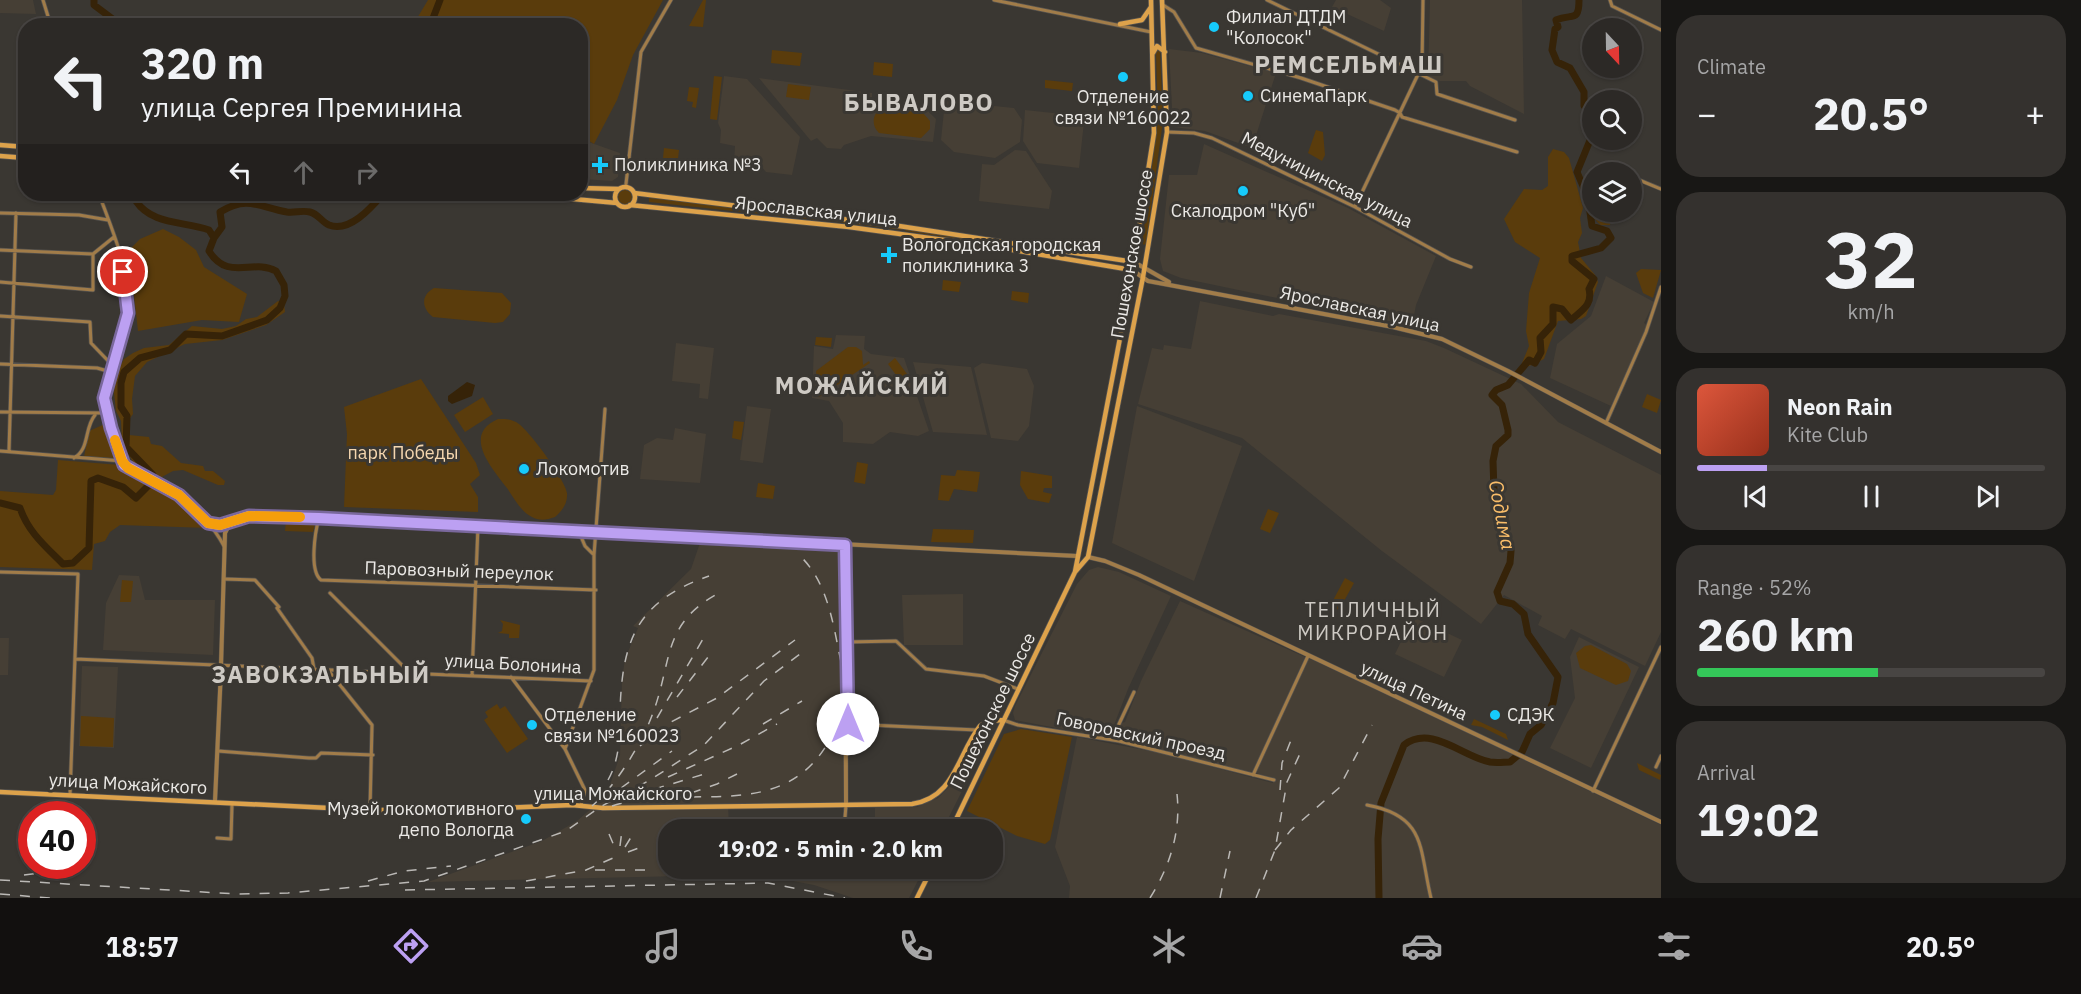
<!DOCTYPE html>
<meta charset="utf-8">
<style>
body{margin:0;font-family:"IBM Plex Sans",sans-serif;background:#34312e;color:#f1f3f6;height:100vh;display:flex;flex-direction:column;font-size:22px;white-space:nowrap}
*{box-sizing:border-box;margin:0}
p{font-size:20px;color:#a6a6a7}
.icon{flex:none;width:33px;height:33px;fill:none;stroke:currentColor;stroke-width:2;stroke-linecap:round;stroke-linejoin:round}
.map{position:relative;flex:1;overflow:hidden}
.side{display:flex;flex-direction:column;gap:15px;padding:15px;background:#181715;width:420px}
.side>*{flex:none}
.banner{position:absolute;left:18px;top:18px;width:570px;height:183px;border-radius:24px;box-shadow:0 2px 4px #0004,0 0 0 2px #484543;background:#2c2926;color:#f1f3f6;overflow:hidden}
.needle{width:39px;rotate:158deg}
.controls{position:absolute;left:1582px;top:18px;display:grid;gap:12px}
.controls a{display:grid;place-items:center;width:60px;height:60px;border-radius:50%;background:#2c2926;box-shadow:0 2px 4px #0004,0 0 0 2px #484543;font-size:30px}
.speed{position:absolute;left:18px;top:801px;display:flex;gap:12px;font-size:30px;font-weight:700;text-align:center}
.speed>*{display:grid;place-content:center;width:78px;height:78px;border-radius:50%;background:#2c2926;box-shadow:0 2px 4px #0004,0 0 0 2px #484543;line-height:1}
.speed .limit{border:9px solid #d22;background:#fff;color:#111}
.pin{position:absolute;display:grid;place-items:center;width:51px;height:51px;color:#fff;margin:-26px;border:3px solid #fff;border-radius:50%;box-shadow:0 2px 6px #0007}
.me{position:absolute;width:66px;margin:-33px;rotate:0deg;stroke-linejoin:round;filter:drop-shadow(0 0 4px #0008)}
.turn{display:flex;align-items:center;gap:21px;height:126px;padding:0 24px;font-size:27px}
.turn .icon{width:78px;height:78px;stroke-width:2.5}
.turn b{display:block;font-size:42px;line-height:51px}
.lanes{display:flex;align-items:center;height:57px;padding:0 24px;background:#0003;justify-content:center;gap:30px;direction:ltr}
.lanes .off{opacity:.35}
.big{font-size:45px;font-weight:700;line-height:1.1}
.side .card{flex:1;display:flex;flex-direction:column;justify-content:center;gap:9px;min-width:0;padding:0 21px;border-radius:24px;background:#34312e}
.side .dial{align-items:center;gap:0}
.dial b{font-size:78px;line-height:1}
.song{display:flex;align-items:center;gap:18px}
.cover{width:72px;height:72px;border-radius:9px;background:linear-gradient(135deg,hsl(10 70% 55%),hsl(10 70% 35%))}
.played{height:6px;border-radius:3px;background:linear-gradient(90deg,#bca0f2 20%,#484543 20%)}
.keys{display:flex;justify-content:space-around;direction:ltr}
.heat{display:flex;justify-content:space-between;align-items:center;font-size:33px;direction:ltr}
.charge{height:9px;border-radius:4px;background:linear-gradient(90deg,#34c759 52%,#484543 0)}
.trip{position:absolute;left:658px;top:819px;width:345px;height:60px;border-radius:24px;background:#2c2926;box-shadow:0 2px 4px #0004,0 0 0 2px #484543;font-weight:700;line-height:60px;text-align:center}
.tabs{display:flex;height:96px;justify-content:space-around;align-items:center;background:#12100f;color:#a6a6a7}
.tabs .icon{width:42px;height:42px}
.tabs .active{color:#bca0f2}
.tabs b{font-size:27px;color:#f1f3f6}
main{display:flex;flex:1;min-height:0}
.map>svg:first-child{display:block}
</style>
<main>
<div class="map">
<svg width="1661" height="898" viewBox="0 0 1661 898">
<rect width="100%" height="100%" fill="#3a3732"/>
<path fill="#463f35" d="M0 0H33L36 14 0 13Z
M1336 0H1380L1391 8 1384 31 1332 7Z
M1430 0H1522L1524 114 1470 86 1466 81H1440L1428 77Z
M1169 49 1202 53 1276 73 1252 148 1205 131 1173 127Z
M724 76 747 79 800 137 792 175 766 172 761 166 734 163 735 146 720 143 721 130 718 123Z
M759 78 872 93V101L924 107 936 119 933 142 871 136 844 145 841 149 827 148 817 138 811 141Z
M945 101 1014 108 1022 120 1020 142 995 158 954 152 941 140Z
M1025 110 1081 116 1084 122 1079 168 1037 163 1023 141Z
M580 139 620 153 618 177 612 181 581 179Z
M1204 144 1348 208 1436 256 1416 305 1412 326 1181 278 1163 271 1160 259 1169 175H1197Z
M1015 150 1026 151 1052 191 1049 209 979 201 982 164 994 165Z
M1606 276 1654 302 1644 323 1647 325 1611 406 1550 378 1557 344 1591 316Z
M1200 301 1273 316 1279 314 1426 341 1444 348 1521 384 1558 422 1661 475V632L1645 666 1571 629 1565 639 1538 625 1542 616 1504 595 1481 624 1382 551 1242 438 1138 404 1152 348 1163 350 1164 345 1191 349Z
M836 335 865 336 864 349 871 354 904 358 929 431 918 436 890 432 873 444 843 442V423L829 401 812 398 814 346 833 349Z
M676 343 714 348 708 399 699 398 700 384 672 381Z
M913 362 971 367 987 435 933 432Z
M982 363 1027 369 1034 386 1029 426 1018 441 991 438 974 368Z
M747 406 771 409 763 463 740 460Z
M1137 406 1242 446 1194 581 1112 543Z
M675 428 706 434 700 483 640 479 644 445 657 438 673 440Z
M701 540 838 548 842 552 845 666 843 802 728 804 729 829 875 826V808L917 807 938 798 949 787 979 732 985 727H994L943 829 669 830V868L924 869 909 898H853L814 885 772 877 725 875 428 882 542 841 577 821 601 800 609 788 620 755 622 679 625 659 638 628 633 626 691 569Z
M1098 567 1119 572 1171 596 1128 689 1109 738 1015 720 1013 713 1015 706 1077 584 1089 570Z
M119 575 139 576 145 600H215L213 655 103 650 106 603Z
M963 594V645H904L902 595Z
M1180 601 1305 657 1252 773 1114 738 1119 724 1125 722 1141 681Z
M1413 617 1462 640 1444 677 1395 654Z
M1579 637 1639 667 1591 768 1550 748 1575 698 1570 657Z
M0 638H9L8 675H0Z
M1309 658 1661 825V898H1069L1070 886 1055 847 1077 737 1160 753 1273 783 1274 778 1255 773Z
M82 666 118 667 114 748 79 746Z"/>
<path fill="#5a3c0c" d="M428 0H663L633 55 617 100 594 144 581 136 580 26 413 25Z
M703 0H706L703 27 689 26Z
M772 50 802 53 800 66 771 63Z
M1156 51H1160L1163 121 1146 245 1142 244 1158 120Z
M874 62 893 64 892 77 873 75Z
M714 76 722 77 717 120 710 119Z
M1045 80 1073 83 1072 91 1045 88Z
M788 84 811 87 809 100 786 97Z
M689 87 699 88 696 108 692 107 693 102 687 101Z
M882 108 923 113 930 121V129L921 138 879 133C871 126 872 113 882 108Z
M1316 130 1323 132 1325 155 1322 161 1308 153Z
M664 148 679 150 678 159 663 158Z
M1553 149 1564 152 1569 158 1583 208 1580 218 1582 233 1578 242 1581 258 1595 275 1598 282 1586 316 1581 319 1558 321 1544 359 1529 366 1522 363 1529 346 1526 331 1529 293 1540 258 1515 242 1504 219 1524 189 1542 190 1548 186V157Z
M1593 187V212H1612L1610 225H1601C1590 218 1588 198 1593 187Z
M618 197a7 7 0 1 1 14 0a7 7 0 1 1-14 0Z
M649 197 818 217V220L649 202Z
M822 217 902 227V230L821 220Z
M906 228 992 241V244L905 231Z
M163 229 179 237 196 250 204 267 247 294 239 322 202 320 138 331 129 250 140 239Z
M1641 269 1661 270 1653 298 1643 293 1636 273Z
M943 280 961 282 959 292 942 290Z
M434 288 502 293 511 303 510 314 503 322 495 323 433 317C421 308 421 295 434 288Z
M1012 291 1029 293 1028 303 1011 300Z
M278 301 284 304 285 312 266 325 222 340 185 344 147 362 135 376 132 399 133 414 128 421 129 435 149 437 151 444 162 446 181 463 203 466 205 471H213L225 481 224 485H218L183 470 173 471 158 479 136 467 122 442 121 421 116 411 114 393 116 375 124 359 133 353 144 348 169 345 192 326 222 329 236 326 246 319 257 317Z
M816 337 832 338 831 347 815 345Z
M848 347H856L862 351 863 365 869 361 870 363 819 397 817 395 828 388 817 383 816 371Z
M895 358 907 374 899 379 888 364Z
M421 379 476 463 480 475 470 484 478 497V512L344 507 347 434 344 407Z
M1647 394 1661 400 1657 413 1642 407Z
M483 397 493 414 465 432 454 415Z
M498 419C505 419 511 419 516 422 528 428 566 481 567 493 568 503 562 511 555 517 547 520 539 521 532 517 521 512 514 498 507 488 493 469 461 435 498 419Z
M734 421 744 422 741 440 732 438Z
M105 424 115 458 84 457 89 431Z
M58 460 120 465 126 471 170 492 208 528 120 525 110 532 105 541 94 544 92 570 0 567V491L53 495 56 490Z
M857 462 868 464 865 484 854 482Z
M957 470 980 472 977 492 954 489 949 501 938 500 941 475 955 476Z
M1021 471 1052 476V488H1044L1043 492 1052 494 1049 503 1028 499 1020 485Z
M758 483 775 486 773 499 756 497Z
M1268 509 1279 513 1270 533 1260 529Z
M286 520 316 521 313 532 285 531Z
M933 529 974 530 973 543 931 542Z
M1345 578 1354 583 1339 610 1330 606Z
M122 580 133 581 131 602H120Z
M500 620 520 625 519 638H509V634L498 633 502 631 503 624Z
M1591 645 1627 664 1631 671 1628 681 1616 685 1580 668 1576 653 1585 646Z
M497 704 500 709 505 706 528 739 507 753 484 720 488 717 485 712Z
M81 716 114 718 113 747 80 746Z
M1474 719 1506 734 1508 740 1482 727 1471 725Z
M1021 729 1072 737 1050 840 1045 844 1017 836 967 811 1004 734Z
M1637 763 1661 775 1660 780 1639 770Z"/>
<path fill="#362308" d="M467 382 475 385 472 396 452 404 448 401V396Z"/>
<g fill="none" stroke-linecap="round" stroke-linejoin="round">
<path stroke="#362308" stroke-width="7" d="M94 0V5L122 26
M1579 0C1579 23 1572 13 1556 20L1558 27 1555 29 1552 50 1557 62 1570 68 1584 92V106L1593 109
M430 26 440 0
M214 238 222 227 220 212C248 195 259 207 287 212 295 213 302 210 310 212 318 214 322 222 329 225 349 233 371 208 382 195
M0 503 20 508C28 532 46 547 63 564L73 563 89 548 91 481 98 478 123 487 136 498 150 484 153 475 126 447 127 416 121 407V383L124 372 140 358 170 350 186 334 222 336 267 320 280 308 285 296 284 285 276 271C253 258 228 282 209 251L214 238 209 230C183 221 152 225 136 201L137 194
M1379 898 1378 839 1381 803 1404 745C1431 724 1463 757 1490 762 1497 763 1504 762 1510 762L1522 752 1530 734 1541 725 1553 703 1558 677 1528 634 1524 614 1513 604 1500 601 1497 592 1510 563 1511 551 1494 492 1493 461 1496 446 1508 435V430L1502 405 1492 395 1496 390 1508 385 1529 360 1535 363 1541 352 1540 338 1553 324V307L1562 309 1571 320C1582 310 1593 305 1589 289L1594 279 1572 261V256L1601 248 1611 238 1607 231 1592 226 1588 198 1577 172 1593 133"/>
<g stroke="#56534f" stroke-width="4.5">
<path id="minor" d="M43 0 51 26
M994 0 1151 32
M1267 0 1436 82 1437 94 1515 120
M1610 0 1612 6 1661 30
M1163 5 1174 12 1196 48 1301 78 1395 110 1400 113 1402 117 1517 152
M1167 132 1194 133 1212 138 1355 207 1450 259 1471 267
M1609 163 1627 172
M1632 177 1661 189
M626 184 641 52 671 0
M99 194C112 230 132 274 128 313 125 342 107 368 104 397 103 416 114 442 121 459 130 479 162 482 179 494 196 507 214 527 224 546
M1355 207 1422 66 1423 0
M0 213 79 215 108 220
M0 250 93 254
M0 282 93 290V254L114 237
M0 316 90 322 91 343 113 366
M0 364 97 368 111 372
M0 412 106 413
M1606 423 1646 332 1661 287
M0 451 122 461
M9 451 16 213
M74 458C90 449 84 428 95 415
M319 518C315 532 309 571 321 580L596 590
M209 523 220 525 231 521
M579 532 585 546 594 555
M0 572 78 574 70 795
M224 579 255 580 279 607
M330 593 408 671
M277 608 312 658 314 669
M847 642 896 641 926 669 984 676 1018 689
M75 659 591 681
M328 670 372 725 370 810
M472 676 478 526
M511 677 565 749
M1003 720 1018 725 1119 741 1274 780
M848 724 977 730
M1112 739 1134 692
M218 751 309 758H316L321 753 373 755
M1656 767 1661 756
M1253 775 1308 656
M1593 791 1661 647
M581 805 585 790 565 749 594 670V555L605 409
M1367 805C1427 816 1419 849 1431 898
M844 830 846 805
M217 838 231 839 232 804
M841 877 842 868"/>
</g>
<g stroke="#56534f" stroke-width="5">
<path id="tertiary" d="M1134 262 1169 282
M1132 270 1148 281 1393 327 1442 339 1508 371 1661 452
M845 545 846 805
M1088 557 1105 561 1139 575 1661 822
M221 666 225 533 231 521 242 517 371 520 1077 556
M215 801 221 670"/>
</g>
<g stroke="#56534f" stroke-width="6">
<path id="secondary" d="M1120 24 1142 20 1151 7
M1153 53 1157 46 1165 52
M0 145 26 147
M0 156 26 158
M615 197a10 10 0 1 1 20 0a10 10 0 1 1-20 0Z
M580 188 619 189
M634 193 899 226 1134 262
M518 194 617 203
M630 205 849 227 995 247 1132 270
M1075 572 1130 286 1154 133 1151 0
M0 792 370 810H459L572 805 603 808 912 804C955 798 957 755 980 726L988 721 1003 720
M951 830 1075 572 1088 557 1143 277 1167 132 1162 0
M917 898 932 868"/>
</g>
<use href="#minor" stroke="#a17c49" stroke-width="3"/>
<use href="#tertiary" stroke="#a17c49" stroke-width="4"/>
<use href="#secondary" stroke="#dda24b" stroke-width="4.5"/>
<path stroke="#bbb9b6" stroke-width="1.5" stroke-dasharray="10 10" stroke-linecap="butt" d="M677 697 712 652
M657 718 703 639
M763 724 802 701
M640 746 671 722 717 698 795 640
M668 777 739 745 777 724
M608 780C620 759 620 734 620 712 622 640 637 601 709 576
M621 788 672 751
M1280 790 1282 763 1291 740
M691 793 717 784 737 774
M635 795 711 772
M592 806C616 786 644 740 654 710 672 660 663 624 717 594
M612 806C686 781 781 826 829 741 843 717 847 689 841 662 833 624 828 581 798 554
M609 834 615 848
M620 846 622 830
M625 847 633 834
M1275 850 1291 830 1339 788 1372 725
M628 852 644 846
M595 870H645
M24 875 77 868
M0 880 237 894 288 893 424 881 566 831 600 807 650 780 704 745 764 681 800 654
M368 881 404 871 451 866
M526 881 586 870 613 858
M405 890 768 883 845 898
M0 894 50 898
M1150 898C1170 866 1181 832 1177 794
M1220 898 1230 851
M1256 898 1275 850 1287 782 1303 747"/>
</g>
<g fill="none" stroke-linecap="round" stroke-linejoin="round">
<g stroke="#7a689d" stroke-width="15">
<path id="route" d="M123 272 128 313 104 398 111 428 124 465 179 495 208 523 220 525 249 516 319 518 845 545 848 724"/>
</g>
<use href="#route" stroke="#bca0f2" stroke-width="10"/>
<path stroke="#f59e0b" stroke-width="10" d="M115 440 122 461 128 468 179 495 208 523 220 525 249 516 300 517"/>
</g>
<g fill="#16cafb" stroke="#3a3732" stroke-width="2">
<circle cx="1214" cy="27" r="6"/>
<circle cx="1123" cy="77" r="6"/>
<circle cx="1248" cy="96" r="6"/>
<path d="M597 156h6v6h6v6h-6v6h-6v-6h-6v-6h6z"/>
<circle cx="1243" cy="191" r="6"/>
<path d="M886 246h6v6h6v6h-6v6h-6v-6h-6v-6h6z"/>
<circle cx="524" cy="469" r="6"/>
<circle cx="1495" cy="715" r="6"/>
<circle cx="532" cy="725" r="6"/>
<circle cx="526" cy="819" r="6"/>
</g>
<g text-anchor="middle" stroke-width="6" stroke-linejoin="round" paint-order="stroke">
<g font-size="18" fill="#ebe9e6" stroke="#3a3732" text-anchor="start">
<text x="1226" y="23">Филиал ДТДМ<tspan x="1226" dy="21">"Колосок"</tspan></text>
<text x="1260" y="102">СинемаПарк</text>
<text x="1123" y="103" text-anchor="middle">Отделение<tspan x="1123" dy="21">связи №160022</tspan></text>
<text x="614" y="171">Поликлиника №3</text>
<text x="1243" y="217" text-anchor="middle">Скалодром "Куб"</text>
<text x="902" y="251">Вологодская городская<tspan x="902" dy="21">поликлиника 3</tspan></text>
<text x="536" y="475">Локомотив</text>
<text x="544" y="721">Отделение<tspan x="544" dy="21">связи №160023</tspan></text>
<text x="1507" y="721">СДЭК</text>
<text x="514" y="815" text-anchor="end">Музей локомотивного<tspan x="514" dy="21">депо Вологда</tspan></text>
</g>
<g font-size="18" fill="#ebe9e6" stroke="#3a3732">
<text transform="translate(1327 180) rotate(27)" y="6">Медуницинская улица</text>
<text transform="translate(816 211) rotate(6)" y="6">Ярославская улица</text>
<text transform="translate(1132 254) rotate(-80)" y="6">Пошехонское шоссе</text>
<text transform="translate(1360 309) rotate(12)" y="6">Ярославская улица</text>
<text transform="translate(459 571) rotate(2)" y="6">Паровозный переулок</text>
<text transform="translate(513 664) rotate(3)" y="6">улица Болонина</text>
<text transform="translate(1414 691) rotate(25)" y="6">улица Петина</text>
<text transform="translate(993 711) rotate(-64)" y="6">Пошехонское шоссе</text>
<text transform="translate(1141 736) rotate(12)" y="6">Говоровский проезд</text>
<text transform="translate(128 784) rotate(3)" y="6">улица Можайского</text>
<text x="613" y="800">улица Можайского</text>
</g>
<g font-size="18" fill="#f4d6af" stroke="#3a3732">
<text x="403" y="459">парк Победы</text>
</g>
<g font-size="20" font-style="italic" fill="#f9bd69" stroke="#3a3732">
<text transform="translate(1502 515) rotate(79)" y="7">Содима</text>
</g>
<g font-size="20" letter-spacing="1.5" fill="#cecac4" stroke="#3a3732">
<text x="1373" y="617">ТЕПЛИЧНЫЙ<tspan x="1373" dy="23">МИКРОРАЙОН</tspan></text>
</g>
<g font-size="24" font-weight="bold" letter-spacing="1.5" fill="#cecac4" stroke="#3a3732">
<text x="1349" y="73">РЕМСЕЛЬМАШ</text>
<text x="919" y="111">БЫВАЛОВО</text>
<text x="862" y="394">МОЖАЙСКИЙ</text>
<text x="321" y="683">ЗАВОКЗАЛЬНЫЙ</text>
</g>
</g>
</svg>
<div class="controls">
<a><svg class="needle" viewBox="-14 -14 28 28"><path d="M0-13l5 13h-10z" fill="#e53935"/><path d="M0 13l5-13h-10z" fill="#a6a6a7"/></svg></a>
<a><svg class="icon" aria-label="search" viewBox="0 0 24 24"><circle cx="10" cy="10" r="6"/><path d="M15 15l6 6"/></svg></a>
<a><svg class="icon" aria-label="layers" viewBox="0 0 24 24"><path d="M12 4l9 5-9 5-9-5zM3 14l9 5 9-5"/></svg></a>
</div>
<div class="speed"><div class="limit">40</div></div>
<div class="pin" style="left:123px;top:272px;background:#d93025"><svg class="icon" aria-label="arrive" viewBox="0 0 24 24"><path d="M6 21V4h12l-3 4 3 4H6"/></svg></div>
<svg class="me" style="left:848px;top:724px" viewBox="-20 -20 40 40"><circle r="19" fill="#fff"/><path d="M0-13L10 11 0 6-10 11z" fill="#bca0f2"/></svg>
<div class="trip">19:02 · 5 min · 2.0 km</div>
<div class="banner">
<div class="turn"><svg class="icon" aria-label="left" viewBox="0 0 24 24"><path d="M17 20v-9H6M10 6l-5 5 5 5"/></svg><div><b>320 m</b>улица Сергея Преминина</div></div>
<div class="lanes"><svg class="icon" aria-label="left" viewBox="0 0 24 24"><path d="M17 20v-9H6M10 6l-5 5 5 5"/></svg><svg class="icon off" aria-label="ahead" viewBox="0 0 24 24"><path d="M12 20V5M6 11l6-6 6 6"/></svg><svg class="icon off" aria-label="right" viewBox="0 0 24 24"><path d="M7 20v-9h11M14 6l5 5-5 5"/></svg></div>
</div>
</div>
<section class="side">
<div class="card"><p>Climate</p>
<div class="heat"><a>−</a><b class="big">20.5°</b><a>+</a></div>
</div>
<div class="card dial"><b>32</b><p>km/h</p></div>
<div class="card">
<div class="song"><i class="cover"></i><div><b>Neon Rain</b><p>Kite Club</p></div></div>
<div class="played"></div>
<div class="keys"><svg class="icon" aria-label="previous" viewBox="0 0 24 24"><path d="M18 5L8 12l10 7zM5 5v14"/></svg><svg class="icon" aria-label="pause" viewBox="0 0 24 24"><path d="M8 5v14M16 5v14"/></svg><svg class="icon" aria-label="next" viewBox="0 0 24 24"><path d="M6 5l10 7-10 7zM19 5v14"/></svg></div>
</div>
<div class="card"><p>Range · 52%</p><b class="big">260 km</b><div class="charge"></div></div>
<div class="card"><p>Arrival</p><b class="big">19:02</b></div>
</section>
</main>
<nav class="tabs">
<b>18:57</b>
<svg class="icon active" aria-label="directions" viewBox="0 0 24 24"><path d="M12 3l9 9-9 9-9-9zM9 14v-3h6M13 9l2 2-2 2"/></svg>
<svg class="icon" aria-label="music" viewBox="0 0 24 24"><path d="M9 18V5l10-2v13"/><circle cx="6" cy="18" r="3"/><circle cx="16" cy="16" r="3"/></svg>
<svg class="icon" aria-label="phone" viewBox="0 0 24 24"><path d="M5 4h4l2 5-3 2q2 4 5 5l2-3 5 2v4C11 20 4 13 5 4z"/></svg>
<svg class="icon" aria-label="climate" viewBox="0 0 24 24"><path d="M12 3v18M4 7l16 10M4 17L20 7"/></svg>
<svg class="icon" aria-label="car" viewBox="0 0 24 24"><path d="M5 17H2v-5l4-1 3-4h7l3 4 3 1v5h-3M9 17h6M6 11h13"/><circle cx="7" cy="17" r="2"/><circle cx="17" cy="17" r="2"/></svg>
<svg class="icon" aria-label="filters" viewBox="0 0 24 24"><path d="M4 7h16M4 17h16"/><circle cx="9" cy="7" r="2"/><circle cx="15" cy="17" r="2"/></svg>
<b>20.5°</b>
</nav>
